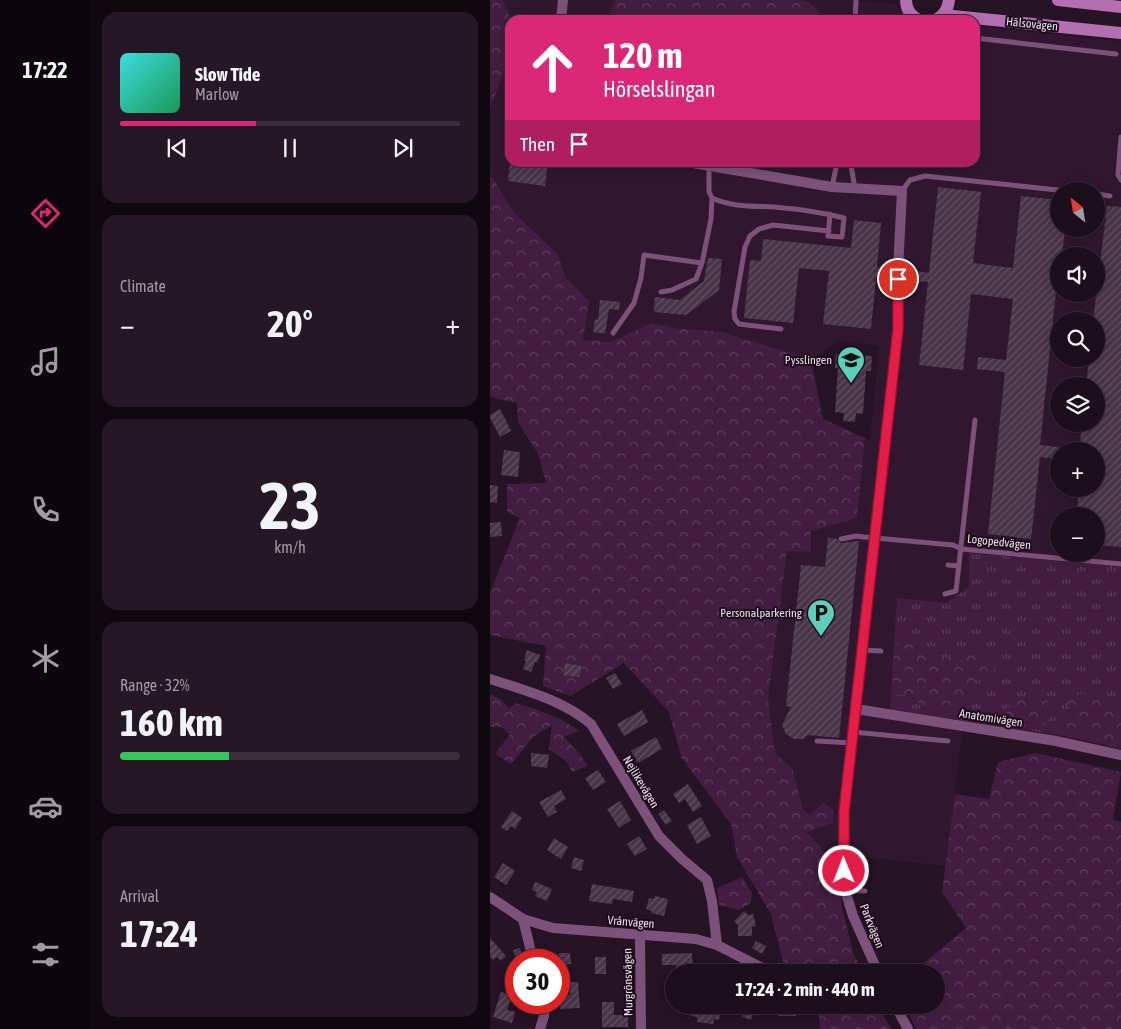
<!DOCTYPE html>
<meta charset="utf-8">
<style>
body{margin:0;font-family:"Asap Condensed",sans-serif;background:#251725;color:#f1f3f6;height:100vh;display:flex;flex-direction:column;font-size:19px;white-space:nowrap}
*{box-sizing:border-box;margin:0}
p{font-size:16px;color:#a09ca3}
.icon{flex:none;width:28px;height:28px;fill:none;stroke:currentColor;stroke-width:2;stroke-linecap:round;stroke-linejoin:round}
.map{position:relative;flex:1;overflow:hidden}
.side{display:flex;flex-direction:column;gap:12px;padding:12px;background:#0f080f;width:400px}
.side>*{flex:none}
.top-card{position:absolute;left:15px;top:15px;width:475px;height:152px;border-radius:15px;box-shadow:0 2px 12px #0003,0 0 0 1px #3a2e3b;background:#db2777;color:#fff;overflow:hidden}
.needle{width:32px;rotate:330deg}
.controls{position:absolute;left:560px;top:182px;display:grid;gap:10px}
.controls a{display:grid;place-items:center;width:55px;height:55px;border-radius:50%;background:#1c0e1c;box-shadow:0 2px 12px #0003,0 0 0 1px #3a2e3b;font-size:25px}
.speed{position:absolute;left:15px;top:949px;display:flex;gap:10px;font-size:25px;font-weight:700;text-align:center}
.speed>*{display:grid;place-content:center;width:65px;height:65px;border-radius:50%;background:#1c0e1c;box-shadow:0 2px 12px #0003,0 0 0 1px #3a2e3b;line-height:1}
.speed .limit{border:8px solid #d22;background:#fff;color:#111}
.pin{position:absolute;display:grid;place-items:center;width:42px;height:42px;color:#fff;margin:-21px;border:2px solid #fff;border-radius:50%;box-shadow:0 1px 5px #0007}
.me{position:absolute;width:55px;margin:-28px;rotate:359deg;stroke-linejoin:round;filter:drop-shadow(0 0 4px #0008)}
.turn{display:flex;align-items:center;gap:18px;height:105px;padding:0 15px;font-size:22px}
.turn .icon{width:65px;height:65px;stroke-width:2.5}
.turn b{display:block;font-size:35px;line-height:42px}
.then{display:flex;align-items:center;height:48px;padding:0 15px;background:#0003;gap:10px;font-size:19px}
.big{font-size:38px;font-weight:700;line-height:1.1}
.side .tile{flex:1;display:flex;flex-direction:column;justify-content:center;gap:8px;min-width:0;padding:0 18px;border-radius:15px;background:#251725}
.side .dial{align-items:center;gap:0}
.dial b{font-size:65px;line-height:1}
.song{display:flex;align-items:center;gap:15px}
.cover{width:60px;height:60px;border-radius:8px;background:linear-gradient(135deg,hsl(180 70% 55%),hsl(150 70% 35%))}
.played{height:5px;border-radius:2px;background:linear-gradient(90deg,#db2777 40%,#3a2e3b 40%)}
.keys{display:flex;justify-content:space-around;direction:ltr}
.heat{display:flex;justify-content:space-between;align-items:center;font-size:28px;direction:ltr}
.charge{height:8px;border-radius:4px;background:linear-gradient(90deg,#34c759 32%,#3a2e3b 0)}
.trip{position:absolute;left:175px;top:964px;width:280px;height:50px;border-radius:25px;background:#1c0e1c;box-shadow:0 2px 12px #0003,0 0 0 1px #3a2e3b;font-weight:700;line-height:50px;text-align:center}
main{display:flex;flex:1;min-height:0}
.menu{display:flex;flex-direction:column;width:90px;justify-content:space-around;align-items:center;background:#0b060b;color:#a09ca3}
.menu .icon{width:35px;height:35px}
.menu .current{color:#db2777}
.menu b{font-size:22px;color:#f1f3f6}
.map>svg:first-child{display:block}
</style>
<main>
<nav class="menu">
<b>17:22</b>
<svg class="icon current" aria-label="directions" viewBox="0 0 24 24"><path d="M12 3l9 9-9 9-9-9zM9 14v-3h6M13 9l2 2-2 2"/></svg>
<svg class="icon" aria-label="music" viewBox="0 0 24 24"><path d="M9 18V5l10-2v13"/><circle cx="6" cy="18" r="3"/><circle cx="16" cy="16" r="3"/></svg>
<svg class="icon" aria-label="phone" viewBox="0 0 24 24"><path d="M5 4h4l2 5-3 2q2 4 5 5l2-3 5 2v4C11 20 4 13 5 4z"/></svg>
<svg class="icon" aria-label="climate" viewBox="0 0 24 24"><path d="M12 3v18M4 7l16 10M4 17L20 7"/></svg>
<svg class="icon" aria-label="car" viewBox="0 0 24 24"><path d="M5 17H2v-5l4-1 3-4h7l3 4 3 1v5h-3M9 17h6M6 11h13"/><circle cx="7" cy="17" r="2"/><circle cx="17" cy="17" r="2"/></svg>
<svg class="icon" aria-label="filters" viewBox="0 0 24 24"><path d="M4 7h16M4 17h16"/><circle cx="9" cy="7" r="2"/><circle cx="15" cy="17" r="2"/></svg>
</nav>
<section class="side">
<div class="tile">
<div class="song"><i class="cover"></i><div><b>Slow Tide</b><p>Marlow</p></div></div>
<div class="played"></div>
<div class="keys"><svg class="icon" aria-label="previous" viewBox="0 0 24 24"><path d="M18 5L8 12l10 7zM5 5v14"/></svg><svg class="icon" aria-label="pause" viewBox="0 0 24 24"><path d="M8 5v14M16 5v14"/></svg><svg class="icon" aria-label="next" viewBox="0 0 24 24"><path d="M6 5l10 7-10 7zM19 5v14"/></svg></div>
</div>
<div class="tile"><p>Climate</p>
<div class="heat"><a>−</a><b class="big">20°</b><a>+</a></div>
</div>
<div class="tile dial"><b>23</b><p>km/h</p></div>
<div class="tile"><p>Range · 32%</p><b class="big">160 km</b><div class="charge"></div></div>
<div class="tile"><p>Arrival</p><b class="big">17:24</b></div>
</section>
<div class="map">
<svg width="631" height="1029" viewBox="0 0 631 1029">
<defs>
<pattern id="grass-tufts" width="24" height="20" patternUnits="userSpaceOnUse" patternTransform="scale(1.25)"><rect width="24" height="20" fill="#421d41"/><path d="M3 7l-1-3M5 7V3M7 7l1-3M15 17l-1-3M17 17v-4M19 17l1-3" fill="none" stroke="#5d3d5d"/></pattern>
<pattern id="forest-crowns" width="20" height="18" patternUnits="userSpaceOnUse" patternTransform="scale(1.25)"><rect width="20" height="18" fill="#421d41"/><path d="M2 6a3 3 0 1 1 6 0M12 15a3 3 0 1 1 6 0" fill="none" stroke="#5d3d5d"/></pattern>
<pattern id="building-hatch" width="6" height="6" patternUnits="userSpaceOnUse" patternTransform="scale(1.25)"><rect width="6" height="6" fill="#493448"/><path d="M-1 1l2-2M0 6l6-6M5 7l2-2" fill="none" stroke="#635163"/></pattern>
</defs>
<rect width="100%" height="100%" fill="#261325"/>
<path fill="#30172f" fill-rule="evenodd" d="M13 0H357L406 4 419 20H21Z
M485 26 631 41V750L476 723 472 735 456 866 335 853 317 832 343 823 320 815 313 809 302 768 285 753 278 698 297 551 321 531 367 518 375 438 380 440 389 346 351 341 321 359 232 332 184 328 162 323 121 342 93 340 99 301 76 278 67 253 25 214 0 174V109L20 56V162H485ZM569 191H606V229H569ZM569 256H606V294H569ZM569 321H606V359H569ZM569 386H606V424H569ZM569 451H606V489H569ZM569 516H606V554H569Z"/>
<path fill="url(#grass-tufts)" fill-rule="evenodd" d="M479 553 631 567V748L569 735 400 709 407 598 456 603 479 587ZM410 639 431 649 445 651 455 659C472 650 488 662 505 669L489 676 481 689 435 710 419 695ZM530 699 558 700 523 722 515 710Z"/>
<path fill="url(#forest-crowns)" d="M0 0H13L21 20 20 56 0 109Z
M126 0H311C320 1 331 11 332 20H115Z
M0 174 25 214 67 253 76 278 99 301 93 340 121 342 162 323 184 328 232 332 321 359 333 419 375 438 367 518 321 531V552L297 551 278 698 285 753 302 768 313 809 320 815 333 803 344 810 343 823 317 832 350 870 352 908 363 952 372 972H298L295 969 281 914 247 857 241 824 191 757 179 712 134 663 80 696 53 686 56 646 0 635V593L30 518 17 512V484L56 483 48 454 28 422 27 403 0 397Z
M410 639 431 649 445 651 455 659 463 655H472L483 648 494 653 504 661 505 669 489 677 467 708 457 712 435 710 420 695H405C400 677 402 656 410 639Z
M592 693 610 697 627 707 631 714V739L628 745H618L592 733 576 737 571 730 578 721 581 709 575 701Z
M0 694 12 700 19 709 26 703C48 710 71 717 89 731L74 737 89 753 98 766 82 772 77 762 59 749 62 725 43 737 21 764 5 754 20 734 11 727H0Z
M530 699 558 700 561 716 554 725C533 730 528 727 515 710Z
M546 753 631 772 623 820 631 822V1029H426L414 1005H446V972H423L476 928 452 892 465 794 499 799 508 762Z
M252 877 262 893 261 903 248 910 229 905 227 888Z
M328 1005H388L401 1029H330Z"/>
<path fill="url(#building-hatch)" d="M20 162H58L55 186 18 181Z
M448 187 491 192 483 263 523 268 531 196 569 200V229H575L572 256H569V292L566 291 550 445 569 447V459L550 457 541 539 498 534 515 372 487 369 488 357 516 360 523 299 481 294 473 370 429 365 438 282 415 280 413 275 415 270 439 273Z
M617 206 631 207V547L606 545V516H586L589 489H606V451H589L592 424H606V386H596L599 359H606V321H603Z
M364 220 391 223 387 267 401 269 403 274 401 278 386 277 381 329 333 324 339 271 309 268 303 323 254 318 260 260 271 261 273 239 361 248Z
M218 258 232 259 229 290 196 315 164 312 165 297 190 300 214 281Z
M110 300 130 302 129 310 119 309 115 334 103 332 105 319 108 320Z
M346 354 382 356 381 371H376L373 414 366 413 365 422 353 421 354 413 345 412 348 368H345Z
M10 409 21 431 10 437 0 418V415Z
M14 450 30 452 28 477 11 475Z
M0 485 8 486 7 503 0 502Z
M11 522 12 536 0 537V523Z
M338 538 347 539 350 543 369 541 349 738 318 735 313 739H304L296 734 292 725 301 707 296 706 311 565 335 567Z
M37 650 50 655 47 663 45 662 41 672 33 669 36 661 34 660Z
M75 663 91 666 89 677 73 675Z
M125 673 132 684 123 689 116 678Z
M152 710 158 722 134 736 127 724Z
M166 737 172 749 148 763 141 751Z
M41 753 59 755 57 768 41 766Z
M108 770 116 782 103 790 95 778Z
M198 784 212 806 203 812 195 799 189 803 183 794Z
M71 790 76 799 64 806 67 812 58 817 49 802Z
M130 801 141 820 129 828 117 809Z
M174 810 182 821 176 825 168 814Z
M22 811 32 818 25 829 21 826 17 831 11 827Z
M211 817 221 836 207 844 197 825Z
M149 836 157 849 145 856 137 844Z
M64 838 78 847 71 859 57 850Z
M84 857 94 860 91 871 81 868Z
M13 863 25 871 16 885 4 877Z
M45 882 62 889 57 901 45 896 47 892 42 890Z
M102 884 144 891 142 902 123 899 122 904 99 901Z
M165 896 178 899 174 916 161 913 162 911 156 909 159 898 164 899Z
M254 911 258 915 263 914 266 926 262 927V936H248V925L244 921Z
M0 938 16 956 11 961 7 957 3 960 0 956Z
M266 941 276 946 272 954 262 948Z
M30 948 33 960H26L23 950Z
M69 953H80L81 964 69 965Z
M202 953 203 972H186V965H172V954Z
M105 957H116V974H105Z
M80 982H88L90 1008 70 1009 69 996 80 995Z
M11 992 22 995 17 1010 25 1012 22 1023 3 1017Z
M112 1002H124V1015H138V1027H112Z
M202 1005H231L229 1020 224 1019 223 1024 207 1022V1017L201 1016Z
M288 1005H306V1016H289Z
M255 1008 264 1011 261 1020 252 1017Z"/>
<g fill="none" stroke-linecap="round" stroke-linejoin="round">
<path stroke="#7c517a" stroke-width="5" d="M365 20 366 0
M485 38 626 54
M631 137 628 175 631 180
M347 163 361 165 365 189
M342 187 347 163 343 162
M412 191 420 180 435 176 577 191
M606 194 620 196
M222 198C241 207 263 206 284 207 307 209 331 212 354 218L352 237 338 236 340 214
M171 292 182 290 206 279 212 263 221 219 222 198 219 192V166
M291 329 249 324 245 319 244 312 255 247 260 236 269 229 283 225 339 231
M123 333 144 303 151 278 154 255 212 263
M351 539 366 536 374 537 463 545 471 549 631 564
M458 565 469 566
M455 594 466 591 485 420
M373 650 391 651
M363 732 458 741
M327 741 362 743
M355 890 375 891"/>
<path stroke="#7c517a" stroke-width="10" d="M71 20 73 0
M197 162 342 187 412 191 408 270
M0 679C34 690 73 700 101 724L169 836 192 859 217 880 222 901 227 945
M366 709 566 741 631 755
M0 897 33 919 63 928 206 939 227 945 280 972
M33 919 43 960
M150 935 151 1029
M388 972 363 916 355 890 354 813 408 329V279
M405 1005 418 1029
M50 1029 54 1016 55 1002"/>
<path stroke="#b46fb1" stroke-width="12" d="M416 0C416 9 421 16 429 20
M568 0 631 7
M453 15 631 33
M445 20C454 16 458 9 459 0"/>
</g>
<g fill="none" stroke-linecap="round" stroke-linejoin="round">
<g stroke="#92132f" stroke-width="12">
<path id="route" d="M354 871V812L408 329V279"/>
</g>
<use href="#route" stroke="#e11d48" stroke-width="9"/>
</g>
<defs>
<g id="school-pin" transform="scale(1.4375)"><path d="M0 17L-7.5 6A9.5 9.5 0 1 1 7.5 6Z" fill="#5eceb8" stroke="#1c0a1b"/><path d="M0-5L7-2L0 1L-7-2ZM-4 1L0 2.5L4 1V4Q0 6-4 4Z" fill="#111"/></g>
<g id="parking-pin" transform="scale(1.4375)"><path d="M0 17L-7.5 6A9.5 9.5 0 1 1 7.5 6Z" fill="#5eceb8" stroke="#1c0a1b"/><path d="M-3.5-5.5H1a3.5 3.5 0 0 1 0 7H-1V5.5H-3.5ZM-1-3.4V-.6H.8a1.4 1.4 0 0 0 0-2.8Z" fill="#111"/></g>
</defs>
<g fill-rule="evenodd">
<use href="#school-pin" x="361" y="360"/>
<use href="#parking-pin" x="331" y="613"/>
</g>
<g text-anchor="middle" stroke-width="4" stroke-linejoin="round" paint-order="stroke">
<g font-size="12" fill="#ebdeea" stroke="#1c0a1b">
<text transform="translate(542 24) rotate(6)" y="4">Hälsovägen</text>
<text transform="translate(509 542) rotate(6)" y="4">Logopedvägen</text>
<text transform="translate(501 718) rotate(9)" y="4">Anatomivägen</text>
<text transform="translate(151 782) rotate(59)" y="4">Nejlikevägen</text>
<text transform="translate(141 922) rotate(5)" y="4">Vrånvägen</text>
<text transform="translate(382 926) rotate(68)" y="4">Parkvägen</text>
<text transform="translate(138 982) rotate(-91)" y="4">Murgrönsvägen</text>
</g>
<g font-size="12" fill="#ebdeea" stroke="#1c0a1b" text-anchor="end">
<text x="342" y="364">Pysslingen</text>
<text x="312" y="617">Personalparkering</text>
</g>
</g>
</svg>
<div class="controls">
<a><svg class="needle" viewBox="-14 -14 28 28"><path d="M0-13l5 13h-10z" fill="#e53935"/><path d="M0 13l5-13h-10z" fill="#a09ca3"/></svg></a>
<a><svg class="icon" aria-label="sound" viewBox="0 0 24 24"><path d="M4 9h4l5-4v14l-5-4H4zM17 9q2 3 0 6"/></svg></a>
<a><svg class="icon" aria-label="search" viewBox="0 0 24 24"><circle cx="10" cy="10" r="6"/><path d="M15 15l6 6"/></svg></a>
<a><svg class="icon" aria-label="layers" viewBox="0 0 24 24"><path d="M12 4l9 5-9 5-9-5zM3 14l9 5 9-5"/></svg></a>
<a>+</a>
<a>−</a>
</div>
<div class="speed"><div class="limit">30</div></div>
<div class="pin" style="left:408px;top:279px;background:#d93025"><svg class="icon" aria-label="arrive" viewBox="0 0 24 24"><path d="M6 21V4h12l-3 4 3 4H6"/></svg></div>
<svg class="me" style="left:354px;top:871px" viewBox="-20 -20 40 40"><circle r="17" fill="#e11d48" stroke="#fff" stroke-width="3"/><path d="M0-11L8 9 0 5-8 9z" fill="#fff"/></svg>
<div class="trip">17:24 · 2 min · 440 m</div>
<div class="top-card">
<div class="turn"><svg class="icon" aria-label="ahead" viewBox="0 0 24 24"><path d="M12 20V5M6 11l6-6 6 6"/></svg><div><b>120 m</b>Hörselslingan</div></div>
<div class="then">Then<svg class="icon" aria-label="arrive" viewBox="0 0 24 24"><path d="M6 21V4h12l-3 4 3 4H6"/></svg></div>
</div>
</div>
</main>
